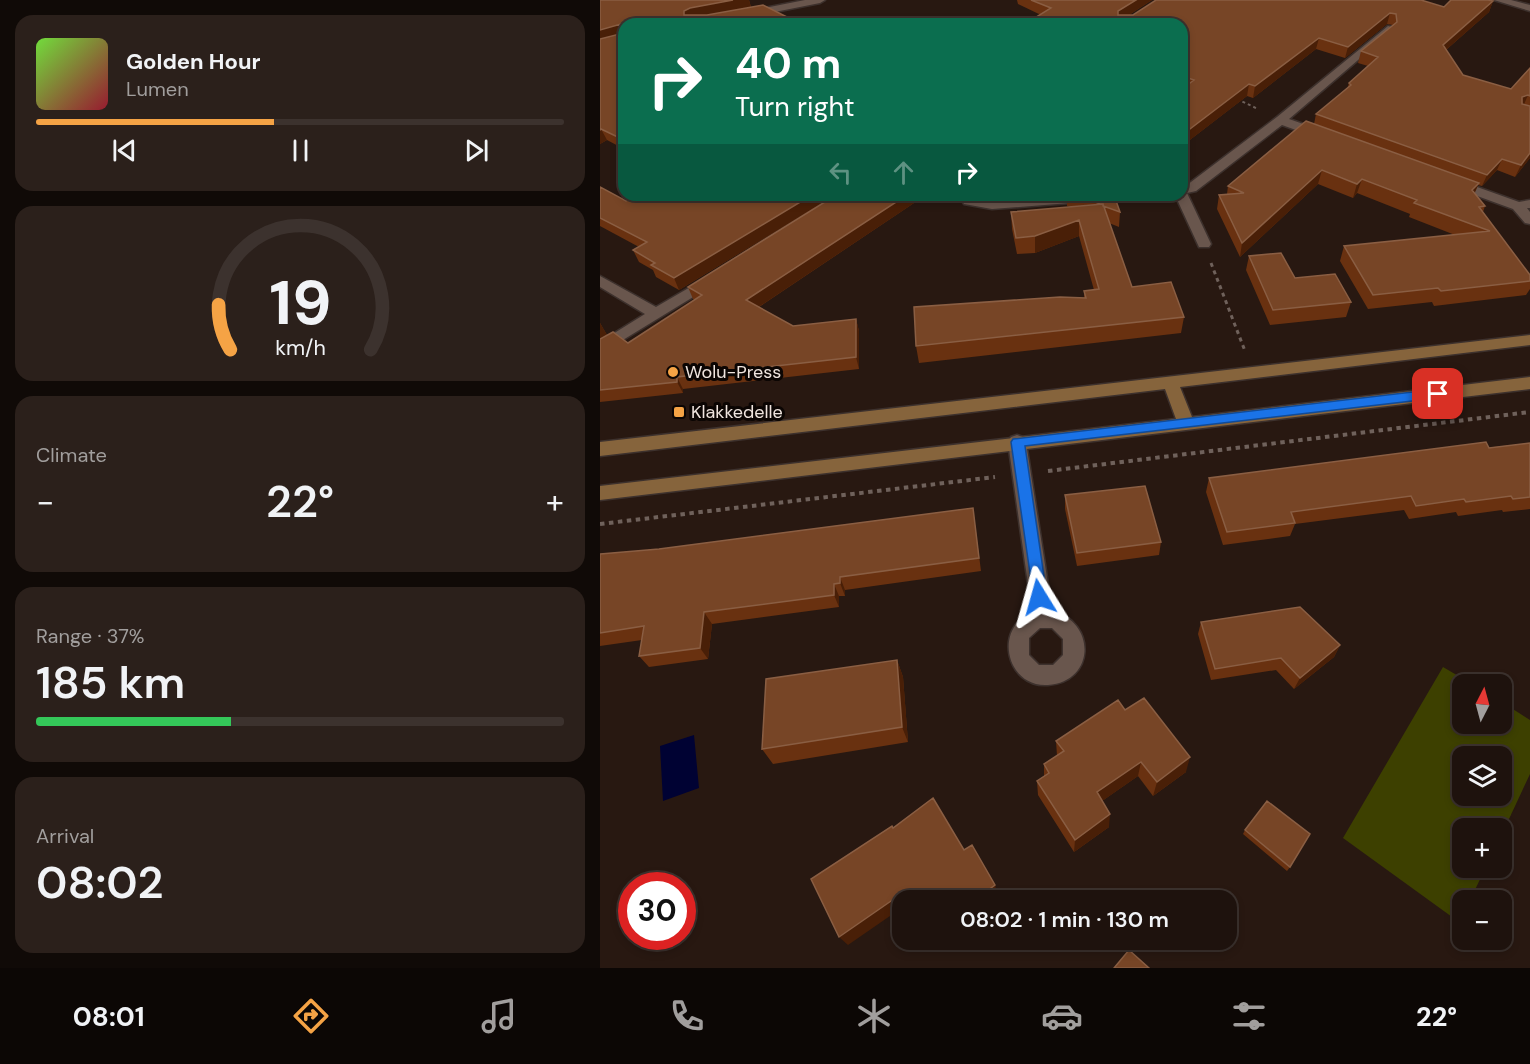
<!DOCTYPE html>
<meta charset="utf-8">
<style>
body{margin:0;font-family:"DM Sans",sans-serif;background:#2b201b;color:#f1f3f6;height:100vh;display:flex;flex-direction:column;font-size:22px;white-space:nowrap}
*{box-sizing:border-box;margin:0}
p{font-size:20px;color:#a19e9d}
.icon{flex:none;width:33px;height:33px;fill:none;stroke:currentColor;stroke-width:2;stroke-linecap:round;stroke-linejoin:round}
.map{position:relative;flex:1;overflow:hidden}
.side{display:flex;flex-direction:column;gap:15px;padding:15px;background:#100a07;width:600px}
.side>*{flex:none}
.guide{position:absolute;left:18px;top:18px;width:570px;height:183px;border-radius:18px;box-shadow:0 3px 9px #0003,0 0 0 2px #3c322e;background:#0b6e4f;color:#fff;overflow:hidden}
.needle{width:39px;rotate:6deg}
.tools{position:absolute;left:852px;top:674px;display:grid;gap:12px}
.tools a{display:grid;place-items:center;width:60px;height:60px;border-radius:12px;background:#1e120d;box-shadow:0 3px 9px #0003,0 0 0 2px #3c322e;font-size:30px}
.speed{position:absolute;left:18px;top:872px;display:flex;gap:12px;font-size:30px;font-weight:700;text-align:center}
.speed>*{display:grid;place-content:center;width:78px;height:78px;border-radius:50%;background:#1e120d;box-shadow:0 3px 9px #0003,0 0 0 2px #3c322e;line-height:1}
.speed .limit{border:9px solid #d22;background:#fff;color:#111}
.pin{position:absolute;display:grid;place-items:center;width:51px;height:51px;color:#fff;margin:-26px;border-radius:12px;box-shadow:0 3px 9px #0006}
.me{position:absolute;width:66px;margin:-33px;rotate:352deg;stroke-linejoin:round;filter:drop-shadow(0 0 4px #0008)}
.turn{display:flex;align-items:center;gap:21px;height:126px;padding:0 18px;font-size:27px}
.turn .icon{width:78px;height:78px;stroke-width:2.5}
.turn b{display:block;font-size:42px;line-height:51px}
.lanes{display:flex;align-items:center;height:57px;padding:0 18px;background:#0003;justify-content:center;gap:30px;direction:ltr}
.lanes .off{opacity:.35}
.big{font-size:45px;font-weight:600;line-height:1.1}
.side .card{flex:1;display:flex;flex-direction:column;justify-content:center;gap:9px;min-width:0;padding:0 21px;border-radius:18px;background:#2b201b}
.side .dial{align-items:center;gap:0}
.dial svg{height:156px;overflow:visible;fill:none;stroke:#3c322e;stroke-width:7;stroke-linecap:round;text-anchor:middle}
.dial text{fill:#f1f3f6;stroke:none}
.song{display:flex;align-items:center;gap:18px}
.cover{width:72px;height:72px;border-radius:9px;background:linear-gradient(135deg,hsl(100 70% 55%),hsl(350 70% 35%))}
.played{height:6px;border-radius:3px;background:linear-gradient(90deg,#f5a345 45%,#3c322e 45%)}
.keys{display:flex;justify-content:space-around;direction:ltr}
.heat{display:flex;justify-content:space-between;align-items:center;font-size:33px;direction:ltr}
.charge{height:9px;border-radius:4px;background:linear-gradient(90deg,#34c759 37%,#3c322e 0)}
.trip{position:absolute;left:292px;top:890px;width:345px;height:60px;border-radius:18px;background:#1e120d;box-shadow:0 3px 9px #0003,0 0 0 2px #3c322e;font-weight:600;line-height:60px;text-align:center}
.dock{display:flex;height:96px;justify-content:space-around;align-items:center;background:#0c0705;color:#a19e9d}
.dock .icon{width:42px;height:42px}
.dock .selected{color:#f5a345}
.dock b{font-size:27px;color:#f1f3f6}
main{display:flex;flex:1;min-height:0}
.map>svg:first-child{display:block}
</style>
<main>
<section class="side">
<div class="card">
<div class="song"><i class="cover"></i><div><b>Golden Hour</b><p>Lumen</p></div></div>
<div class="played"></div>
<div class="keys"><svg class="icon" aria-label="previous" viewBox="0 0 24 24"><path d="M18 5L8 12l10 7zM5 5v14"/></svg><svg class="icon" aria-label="pause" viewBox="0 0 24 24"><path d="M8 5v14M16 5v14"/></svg><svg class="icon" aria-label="next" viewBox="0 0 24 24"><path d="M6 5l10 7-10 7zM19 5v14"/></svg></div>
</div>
<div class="card dial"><svg viewBox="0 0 100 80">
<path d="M14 69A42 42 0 1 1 86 69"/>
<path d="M14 69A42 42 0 0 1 8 46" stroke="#f5a345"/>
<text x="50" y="56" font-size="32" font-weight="700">19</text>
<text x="50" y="72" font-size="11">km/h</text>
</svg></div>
<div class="card"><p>Climate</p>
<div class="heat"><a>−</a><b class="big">22°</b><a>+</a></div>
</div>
<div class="card"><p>Range · 37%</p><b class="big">185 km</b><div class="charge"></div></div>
<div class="card"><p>Arrival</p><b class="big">08:02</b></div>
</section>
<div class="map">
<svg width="930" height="968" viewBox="0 0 930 968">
<rect width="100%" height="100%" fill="#281811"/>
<path fill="#3d4000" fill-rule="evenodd" d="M843 667 872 684H862V723H902V702L930 720V774L902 834V828H862V867H886L870 900H862V915L859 922 743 838ZM862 756H902V795H862Z"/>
<path fill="#000233" d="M94 735 99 788 63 801 60 746Z"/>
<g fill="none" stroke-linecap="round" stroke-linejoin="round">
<g stroke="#3d312d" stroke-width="3">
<path id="minor" d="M205 0H225L220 3 149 17 144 14 149 11Z
M894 0H911L930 5V11Z
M788 26 792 27V31L689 119 726 132V138H718L682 125 596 191 587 193 611 244 609 247H599L575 195H582V186L587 185 677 117Z
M852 178 919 202 930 200V208H927L930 212V224L925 223 913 209 847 185 846 182 847 179Z
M470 195H528L521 199 392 209 364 204 362 201 369 197 392 201Z
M111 275 116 277 118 280 116 283 0 354V342L45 314 0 287V276L56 307Z
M417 435 423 437 426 442 452 610C498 624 494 682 448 685 406 688 393 627 432 613L408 442 411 437ZM440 628H452L463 639V655L453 665H439L429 655V638Z"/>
</g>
<g stroke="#3d312d" stroke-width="3">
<path id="secondary" d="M930 335V345L580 387 592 417 930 377V389L0 500V486L576 419 565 389 0 456V442Z"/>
</g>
<path stroke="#6f615b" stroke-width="2" stroke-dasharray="3 3" stroke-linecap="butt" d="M637 99 658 109"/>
<path stroke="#6f615b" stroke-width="3" stroke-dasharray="4 4" stroke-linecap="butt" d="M611 263 645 351"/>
<path stroke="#6f615b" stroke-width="4" stroke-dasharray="4.5 4.5" stroke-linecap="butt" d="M448 471 930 412
M0 524 395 477"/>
<use href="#minor" fill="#69564d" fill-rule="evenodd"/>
<use href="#secondary" fill="#86643c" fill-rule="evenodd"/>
</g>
<path fill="#693110" d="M0 0H149L151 7 24 24V149L7 140 0 144Z
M417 0H552L529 15 844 7 893 1 889 12 846 50 863 75 911 89 930 68V158L915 177 897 170 882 186 878 185 874 193 885 206 883 212 930 275V289L926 295 834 306 832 302 768 309 740 261 744 246 855 235 809 217 810 214 757 193 753 198 718 184 640 257 617 209 619 195 627 194 628 186 714 124 716 114 747 89 749 83 768 66 758 63 761 51 793 25 787 24 745 58 716 49 653 98 647 96 582 146V24L441 15 418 4Z
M0 187 26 201 37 195H235L79 290 56 277 53 270 39 262 33 250 39 247 0 226Z
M236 195H326L159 307 193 326 256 319 259 331V369L83 389V393L0 402V323L7 335 5 337 28 343 95 300 93 299 88 287Z
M467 195H514L520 212 519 227 509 223 532 287 584 317 581 333 319 363 316 346 484 298V291L494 290 479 236 435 253 417 254 412 229 411 212 471 207 467 206Z
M649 256 695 278 751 302 746 317 670 325 646 270Z
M930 443V509L903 512 902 510 858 516 856 512 809 519 804 510 695 524 690 536 623 545 606 492 609 478Z
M465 495 561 542 559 555 477 566 465 509Z
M373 508 381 571 245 590V596H239V607L112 624 108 659 49 667 39 656 42 640 0 646V554L59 549Z
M601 622 740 645 734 657 694 689 676 670 611 680 598 634Z
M297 660 303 677 308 742 173 764 162 749Z
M525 710 586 772 553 796 538 776 502 801 509 827 474 852 438 795 437 781 444 777V764L457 756 456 741Z
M645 830 690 867 687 871 643 834Z"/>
<path fill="#491f07" d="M133 0H149L151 8 88 22 84 15V11L90 8Z
M536 0H552L518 22V11Z
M893 1 889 12 839 56 843 45Z
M790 13 787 24 745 58 748 47Z
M21 24 24 36 0 42V30Z
M719 38 716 49 653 98 655 86Z
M649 84 647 96 582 146V135Z
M928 95 923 107 922 97Z
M1 129 7 140 0 144V130Z
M930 153V158L915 177 921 165Z
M902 159 897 170 882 186 887 175Z
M722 170 718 184 640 257 642 243Z
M762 179 757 193 753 198 757 184Z
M879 183 873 197 872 190Z
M212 195H235L79 290 74 278Z
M307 195H326L151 312 146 300Z
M479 220V236L435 253V236Z
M256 319 259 331V369L256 357Z
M0 323 7 335 0 340Z
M77 377 83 389V393L77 382Z
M240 577 245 590V596L240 583Z
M234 584 239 596V607L234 595Z
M104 612 112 624 108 659 100 648Z
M740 645 734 657 694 689 700 678Z
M297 660 303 677 308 742 302 727Z
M590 757 586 772 553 796 557 782Z
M541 762 538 776 495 806 497 792Z
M510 814 509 827 474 852 475 840Z
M395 885 398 895 392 900H375Z
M307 890 314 900H303V907L248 945 239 937Z
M458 939H463L453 946V943Z"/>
<path fill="#774526" stroke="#8a5e43" stroke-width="1.5" d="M0 0H133L90 8 84 11V15H107L163 5 201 24H24V140L1 129 0 130V39L20 34 21 24 0 30Z
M431 0H536L518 11V15H533L556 0H821L844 7 851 0H888L893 1 843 45 863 75 911 89 930 68V96L928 95 922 97V104L930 106V153L921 165 902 159 887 175 716 114 751 85 749 83 778 57 761 51 797 22 796 14 790 13 748 47 719 38 655 86 649 84 582 135V89L594 80 582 76V24H425L451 8Z
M706 121 879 183 872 190 885 206 879 207 930 275V281L841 291 838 288 773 295 744 246 890 231 814 203 817 200 762 179 757 184 722 170 642 243 619 195 644 193 628 186Z
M0 187 26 201 37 195H212L74 278 51 265 55 263 33 250 47 242 0 218Z
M236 195H307L146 300 193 326 256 319V357L77 377V382L0 390V339L13 332 28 343 102 295 88 287Z
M477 195H514L520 212 503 206V204H500Z
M503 204 532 287 571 282 584 317 316 346 314 307 460 297 486 298 484 291 499 289 479 220 435 236 416 238 411 212Z
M681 253 695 278 735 274 751 302 673 310 649 256Z
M886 442 889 448 930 443V497L913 499 911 496 866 502 864 499 816 506 811 496 691 512 695 523 627 532 609 478Z
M545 486 561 542 477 553 465 495Z
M373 508 379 558 240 577V583L234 584V595L104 612 100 648 39 656 44 626 0 633V554L59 549Z
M700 607 740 645 700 678 681 658 615 669 601 622Z
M297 660 302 727 162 749 166 679Z
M544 698 590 757 557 782 541 762 497 792 510 814 475 840 437 781 449 773 444 764 464 751 456 741 518 700 525 710Z
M333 798 364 850 372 845 395 885 375 900H313L307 890 239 937 211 879 292 826 293 828Z
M667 801 710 834 690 867 645 830Z
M450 939H458L453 943Z
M529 950 549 968H514Z"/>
<path fill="#1a73e8" stroke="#114b97" stroke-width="1.5" d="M838 389 844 394 838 398 425 446 447 597 445 601 439 603 434 601 411 442 413 439Z"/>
<g fill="#f5a345" stroke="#0b0503" stroke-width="2">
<circle cx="73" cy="372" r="6"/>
<rect x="73" y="406" width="12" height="12" rx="3"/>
</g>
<g text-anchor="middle" stroke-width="6" stroke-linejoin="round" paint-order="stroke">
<g font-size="18" fill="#efe4de" stroke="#0b0503" text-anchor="start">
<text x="85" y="378">Wolu-Press</text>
<text x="91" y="418">Klakkedelle</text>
</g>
</g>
</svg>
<div class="tools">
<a><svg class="needle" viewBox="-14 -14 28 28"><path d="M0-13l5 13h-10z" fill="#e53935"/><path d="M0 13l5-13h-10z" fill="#a19e9d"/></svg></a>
<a><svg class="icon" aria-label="layers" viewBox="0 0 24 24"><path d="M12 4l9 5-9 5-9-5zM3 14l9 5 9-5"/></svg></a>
<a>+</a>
<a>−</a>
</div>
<div class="speed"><div class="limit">30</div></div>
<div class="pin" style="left:838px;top:394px;background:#d93025"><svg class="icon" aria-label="arrive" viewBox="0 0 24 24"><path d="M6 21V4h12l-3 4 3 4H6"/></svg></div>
<svg class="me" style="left:439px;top:597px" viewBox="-20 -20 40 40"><path d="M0-17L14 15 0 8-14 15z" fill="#1a73e8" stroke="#fff" stroke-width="4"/></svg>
<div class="trip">08:02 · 1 min · 130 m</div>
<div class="guide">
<div class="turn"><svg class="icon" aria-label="right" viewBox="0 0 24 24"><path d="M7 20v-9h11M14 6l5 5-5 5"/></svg><div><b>40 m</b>Turn right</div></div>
<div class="lanes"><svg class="icon off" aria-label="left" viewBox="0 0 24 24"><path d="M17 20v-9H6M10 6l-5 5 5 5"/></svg><svg class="icon off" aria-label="ahead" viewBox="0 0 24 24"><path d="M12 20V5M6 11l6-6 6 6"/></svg><svg class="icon" aria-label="right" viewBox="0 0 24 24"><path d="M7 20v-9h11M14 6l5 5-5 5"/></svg></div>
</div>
</div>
</main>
<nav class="dock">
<b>08:01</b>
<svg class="icon selected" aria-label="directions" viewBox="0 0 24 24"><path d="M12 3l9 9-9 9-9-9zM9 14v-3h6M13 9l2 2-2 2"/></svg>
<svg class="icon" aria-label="music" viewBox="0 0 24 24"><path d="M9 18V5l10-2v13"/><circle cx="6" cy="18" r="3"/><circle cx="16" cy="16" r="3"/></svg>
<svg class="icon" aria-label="phone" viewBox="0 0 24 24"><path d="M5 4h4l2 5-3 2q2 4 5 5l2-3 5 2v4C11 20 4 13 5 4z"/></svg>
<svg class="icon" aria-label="climate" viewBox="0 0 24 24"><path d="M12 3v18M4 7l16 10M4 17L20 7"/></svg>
<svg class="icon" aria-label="car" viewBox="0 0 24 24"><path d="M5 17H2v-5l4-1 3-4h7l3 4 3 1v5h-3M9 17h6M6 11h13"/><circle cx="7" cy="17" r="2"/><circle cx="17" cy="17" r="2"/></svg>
<svg class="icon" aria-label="filters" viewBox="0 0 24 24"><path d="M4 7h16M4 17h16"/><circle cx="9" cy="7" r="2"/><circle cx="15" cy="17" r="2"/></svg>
<b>22°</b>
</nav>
